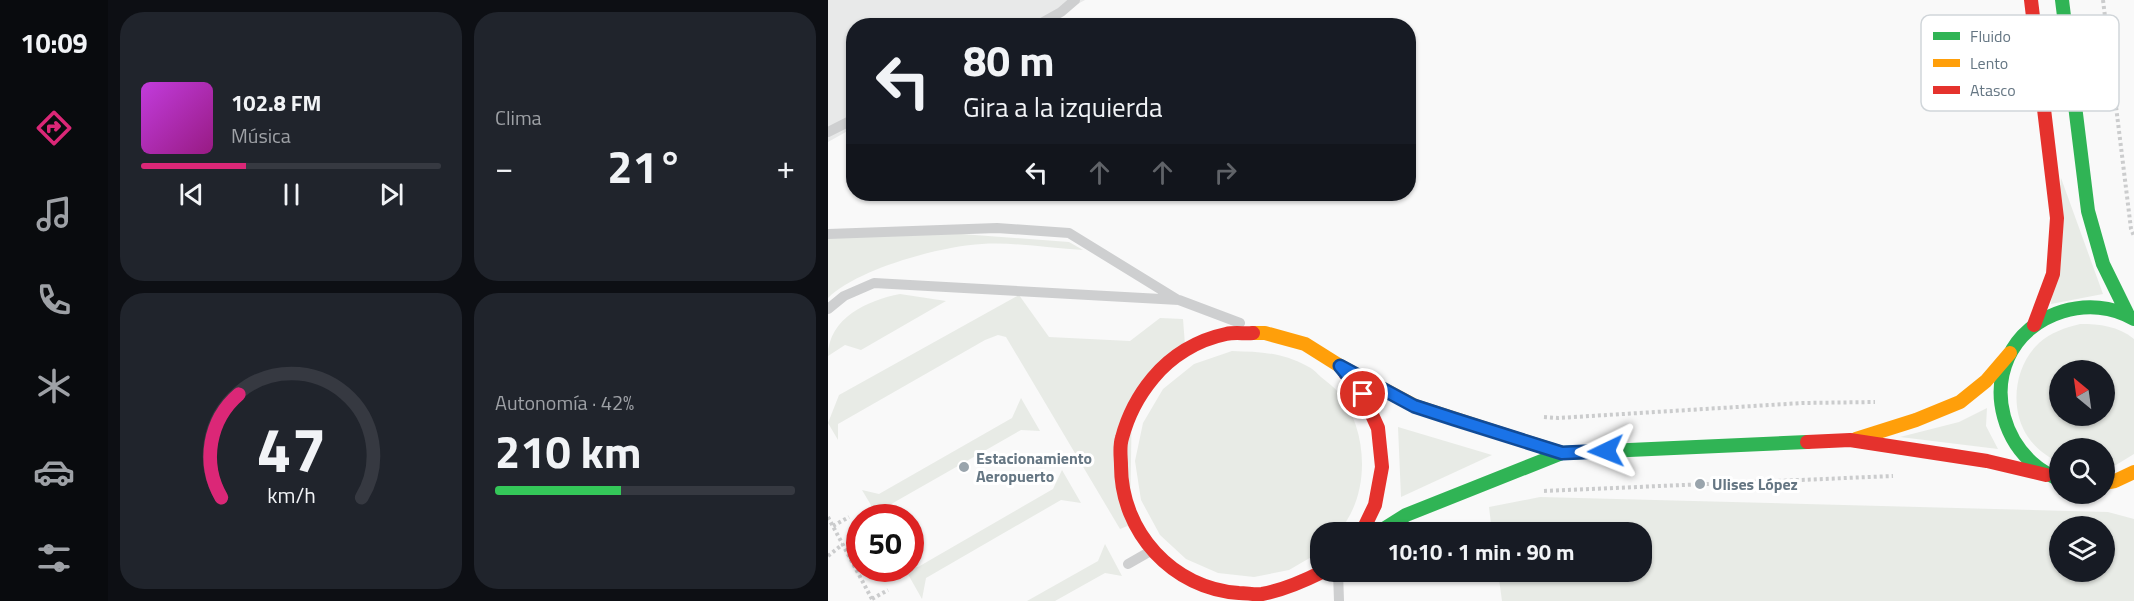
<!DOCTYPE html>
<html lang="es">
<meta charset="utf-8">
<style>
body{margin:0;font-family:"Titillium Web",sans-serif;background:#20242c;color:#f1f3f6;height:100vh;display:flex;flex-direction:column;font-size:22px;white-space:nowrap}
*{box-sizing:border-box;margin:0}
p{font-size:20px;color:#9ea1a6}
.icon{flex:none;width:33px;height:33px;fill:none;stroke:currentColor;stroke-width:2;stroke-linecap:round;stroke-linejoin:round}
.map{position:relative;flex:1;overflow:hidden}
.side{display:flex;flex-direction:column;gap:12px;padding:12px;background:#0d0f14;width:720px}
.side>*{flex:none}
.guide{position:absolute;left:18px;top:18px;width:570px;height:183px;border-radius:24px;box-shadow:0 2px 4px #0004;background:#171b24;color:#f1f3f6;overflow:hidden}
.needle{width:39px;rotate:331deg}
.controls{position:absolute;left:1221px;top:360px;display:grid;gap:12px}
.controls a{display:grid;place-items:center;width:66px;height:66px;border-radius:50%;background:#171b24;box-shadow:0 2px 4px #0004;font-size:30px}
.speed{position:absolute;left:18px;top:504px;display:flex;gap:12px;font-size:30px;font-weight:700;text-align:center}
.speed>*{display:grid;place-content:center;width:78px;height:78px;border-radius:50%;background:#171b24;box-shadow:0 2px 4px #0004;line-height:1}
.speed .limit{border:9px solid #d22;background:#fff;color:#111}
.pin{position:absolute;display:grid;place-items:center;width:51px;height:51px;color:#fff;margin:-26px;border:3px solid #fff;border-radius:50%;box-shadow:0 2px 6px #0007}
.me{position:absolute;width:66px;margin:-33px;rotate:268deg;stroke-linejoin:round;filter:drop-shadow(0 0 4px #0008)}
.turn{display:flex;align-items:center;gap:21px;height:126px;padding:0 18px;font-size:27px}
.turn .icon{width:78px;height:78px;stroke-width:2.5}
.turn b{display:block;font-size:42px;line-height:51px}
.lanes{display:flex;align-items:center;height:57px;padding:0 18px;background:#0003;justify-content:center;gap:30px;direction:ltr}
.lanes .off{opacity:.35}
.big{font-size:45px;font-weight:700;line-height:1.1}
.side .widget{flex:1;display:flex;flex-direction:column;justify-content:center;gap:9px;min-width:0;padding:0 21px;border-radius:24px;background:#20242c}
.side .dial{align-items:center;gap:0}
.dial svg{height:156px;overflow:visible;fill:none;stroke:#363941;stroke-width:7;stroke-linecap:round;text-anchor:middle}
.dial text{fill:#f1f3f6;stroke:none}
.song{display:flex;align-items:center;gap:18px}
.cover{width:72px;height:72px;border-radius:9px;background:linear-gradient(135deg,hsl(290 70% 55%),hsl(310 70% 35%))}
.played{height:6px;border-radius:3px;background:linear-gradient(90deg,#db2777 35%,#363941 35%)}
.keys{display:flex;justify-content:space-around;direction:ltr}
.heat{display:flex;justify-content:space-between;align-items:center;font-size:33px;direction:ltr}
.charge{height:9px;border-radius:4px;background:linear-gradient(90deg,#34c759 42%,#363941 0)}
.side .tiles{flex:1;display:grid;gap:12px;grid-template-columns:repeat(2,1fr)}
.trip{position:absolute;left:482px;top:522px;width:342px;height:60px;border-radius:24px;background:#171b24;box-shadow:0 2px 4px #0004;font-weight:700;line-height:60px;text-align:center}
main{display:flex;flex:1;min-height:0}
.tabs{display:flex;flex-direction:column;width:108px;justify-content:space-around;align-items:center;background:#090b0e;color:#9ea1a6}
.tabs .icon{width:42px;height:42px}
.tabs .active{color:#db2777}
.tabs b{font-size:27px;color:#f1f3f6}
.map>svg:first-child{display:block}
</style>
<main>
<nav class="tabs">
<b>10:09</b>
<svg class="icon active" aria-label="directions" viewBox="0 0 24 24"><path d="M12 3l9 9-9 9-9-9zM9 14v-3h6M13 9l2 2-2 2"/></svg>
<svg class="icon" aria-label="music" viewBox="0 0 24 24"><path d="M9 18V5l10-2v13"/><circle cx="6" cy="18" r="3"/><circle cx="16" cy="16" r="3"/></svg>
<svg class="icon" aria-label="phone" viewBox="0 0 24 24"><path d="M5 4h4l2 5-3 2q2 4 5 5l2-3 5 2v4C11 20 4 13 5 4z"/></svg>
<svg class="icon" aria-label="climate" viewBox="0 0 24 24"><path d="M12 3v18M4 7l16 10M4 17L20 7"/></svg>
<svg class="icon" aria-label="car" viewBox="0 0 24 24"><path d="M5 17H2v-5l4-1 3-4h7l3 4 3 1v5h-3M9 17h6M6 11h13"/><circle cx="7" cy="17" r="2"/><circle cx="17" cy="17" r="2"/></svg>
<svg class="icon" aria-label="filters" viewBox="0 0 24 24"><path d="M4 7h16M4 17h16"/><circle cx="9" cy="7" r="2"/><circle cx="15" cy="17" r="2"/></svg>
</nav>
<section class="side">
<div class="tiles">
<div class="widget">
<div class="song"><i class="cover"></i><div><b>102.8 FM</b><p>Música</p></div></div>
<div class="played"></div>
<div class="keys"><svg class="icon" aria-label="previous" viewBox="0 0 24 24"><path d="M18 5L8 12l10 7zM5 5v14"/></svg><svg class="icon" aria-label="pause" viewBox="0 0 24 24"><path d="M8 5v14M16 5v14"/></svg><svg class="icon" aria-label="next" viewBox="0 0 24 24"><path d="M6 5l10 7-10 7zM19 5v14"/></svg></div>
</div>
<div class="widget"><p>Clima</p>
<div class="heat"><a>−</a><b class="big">21°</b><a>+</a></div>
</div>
<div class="widget dial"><svg viewBox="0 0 100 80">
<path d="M14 69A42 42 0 1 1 86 69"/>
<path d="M14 69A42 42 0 0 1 23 16" stroke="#db2777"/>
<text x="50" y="56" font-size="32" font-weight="700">47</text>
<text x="50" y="72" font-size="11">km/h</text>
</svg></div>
<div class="widget"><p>Autonomía · 42%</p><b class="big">210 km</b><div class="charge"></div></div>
</div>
</section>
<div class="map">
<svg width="1306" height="601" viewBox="0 0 1306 601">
<rect width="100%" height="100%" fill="#f9f9f9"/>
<path fill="#e8e9e9" d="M0 0H257L211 25 26 26 25 128 0 142Z"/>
<path fill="#e8ebe6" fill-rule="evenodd" d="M1233 178 1275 294 1223 304Z
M107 232 241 242 255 250C222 248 187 242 154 244 113 246 29 269 0 298V237Z
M72 294 118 301 33 350 17 345 0 356C0 318 40 300 72 294Z
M191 295 221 337 302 341 332 318 355 319 357 345 304 396 302 525 292 529 178 337 170 335 157 340 10 424V440L0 423 11 395Z
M1252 324C1272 324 1290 326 1306 339V454L1288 465 1277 468 1276 448H1232L1231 463C1219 456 1208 449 1200 437 1181 409 1186 366 1211 343 1223 332 1237 328 1252 324ZM1232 370H1276V416H1232Z
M404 351C432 352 453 352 479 366 484 368 489 373 493 377 499 382 506 387 510 392 541 430 543 496 510 532H492V552L461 570 426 577 390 573 358 559 332 535 313 500 307 461 315 423 335 389 366 364Z
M193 398 212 431 193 430 58 507 56 517H50L34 490 51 494 184 418Z
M1159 408 1158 426 1170 449 1072 437 1131 422Z
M570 427 664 455 573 497Z
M234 470 253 503 233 500 98 578 94 599 77 569 82 568 83 566 90 567 225 489Z
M712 497 1280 512 1306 519V601H674L670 572H813V532H664L661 507ZM1232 526H1276V572H1232Z
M277 544 294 576 277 573 227 601H199L270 561Z"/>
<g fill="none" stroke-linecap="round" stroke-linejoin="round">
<path stroke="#cbcccd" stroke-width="4" stroke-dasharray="3 3" stroke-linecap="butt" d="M1275 0 1303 229 1306 236
M716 417 730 418 974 403 1047 402
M716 491 1065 476
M0 517 45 601
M5 526 21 517
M0 556 15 544
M44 599 60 590"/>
<path stroke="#cecfd0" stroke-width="10" d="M208 26 233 12 247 0
M0 132 26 119
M0 234 169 228 241 233 350 300
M0 309 16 296 46 283 351 300 412 323
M300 564 321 552
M510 572 511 601"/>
<path stroke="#30b455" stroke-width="14" d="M1234 0 1260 211 1275 264 1300 315
M1232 480C1224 476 1215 472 1208 466 1177 441 1163 396 1180 358 1200 312 1263 293 1306 319
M551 532 578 515 734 453 979 442"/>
<path stroke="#ff9f0a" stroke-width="14" d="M425 333H437L477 344 512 366 587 406 734 453
M1028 439 1088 420 1132 402 1158 381 1182 353
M1276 483 1287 481 1306 472"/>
<path stroke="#e5322d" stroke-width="14" d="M1203 0 1229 218 1225 274 1206 325
M425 333C417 334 407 332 398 334 369 340 343 356 325 378 310 396 300 415 294 438 291 447 293 457 293 466 293 532 345 589 411 593 419 593 427 595 434 594 456 590 474 582 494 572
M517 373 535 395 550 428 554 467 547 505 534 532
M979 442 1022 440 1159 461 1218 475"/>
</g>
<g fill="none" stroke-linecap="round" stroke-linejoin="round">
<g stroke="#114b97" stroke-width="15">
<path id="route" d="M535 394 512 366 586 406 626 419 734 453 778 451"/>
</g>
<use href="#route" stroke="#1a73e8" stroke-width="10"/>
</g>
<g fill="#99a4ac" stroke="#fff" stroke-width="2">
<circle cx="136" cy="467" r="6"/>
<circle cx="872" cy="484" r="6"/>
</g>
<g text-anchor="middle" stroke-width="6" stroke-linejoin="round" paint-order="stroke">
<g font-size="16" font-weight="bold" fill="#657683" stroke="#fff" text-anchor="start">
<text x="148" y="464">Estacionamiento<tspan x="148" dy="18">Aeropuerto</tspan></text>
<text x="884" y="490">Ulises López</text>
</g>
</g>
<rect x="1093" y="15" width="198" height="96" rx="9" fill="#fff" stroke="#d1d6da" stroke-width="1.5"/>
<rect x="1105" y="32" width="27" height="8" fill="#30b455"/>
<rect x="1105" y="59" width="27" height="8" fill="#ff9f0a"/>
<rect x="1105" y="86" width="27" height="8" fill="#e5322d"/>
<g font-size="16" fill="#657683">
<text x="1142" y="42">Fluido</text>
<text x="1142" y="69">Lento</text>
<text x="1142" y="96">Atasco</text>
</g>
</svg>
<div class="controls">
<a><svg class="needle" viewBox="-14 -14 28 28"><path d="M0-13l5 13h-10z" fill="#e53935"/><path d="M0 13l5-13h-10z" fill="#9ea1a6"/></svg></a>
<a><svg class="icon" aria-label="search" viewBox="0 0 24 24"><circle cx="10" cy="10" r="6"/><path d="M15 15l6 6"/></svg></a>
<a><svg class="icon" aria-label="layers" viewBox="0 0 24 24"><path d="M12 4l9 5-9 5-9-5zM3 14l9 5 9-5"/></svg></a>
</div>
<div class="speed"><div class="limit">50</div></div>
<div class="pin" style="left:535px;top:394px;background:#d93025"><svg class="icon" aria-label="arrive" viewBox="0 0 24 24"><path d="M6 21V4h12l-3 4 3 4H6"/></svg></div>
<svg class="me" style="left:778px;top:451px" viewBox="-20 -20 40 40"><path d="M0-17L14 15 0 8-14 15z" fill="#1a73e8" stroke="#fff" stroke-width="4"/></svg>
<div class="trip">10:10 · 1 min · 90 m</div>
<div class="guide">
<div class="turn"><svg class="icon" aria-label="left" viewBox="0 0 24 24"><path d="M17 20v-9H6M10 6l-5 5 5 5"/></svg><div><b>80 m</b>Gira a la izquierda</div></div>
<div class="lanes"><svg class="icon" aria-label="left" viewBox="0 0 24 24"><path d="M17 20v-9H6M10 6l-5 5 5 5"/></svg><svg class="icon off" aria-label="ahead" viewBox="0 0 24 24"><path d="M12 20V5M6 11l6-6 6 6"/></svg><svg class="icon off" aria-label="ahead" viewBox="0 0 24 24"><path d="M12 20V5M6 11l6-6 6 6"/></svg><svg class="icon off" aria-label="right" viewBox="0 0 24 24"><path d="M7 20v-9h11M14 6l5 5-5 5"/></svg></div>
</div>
</div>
</main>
